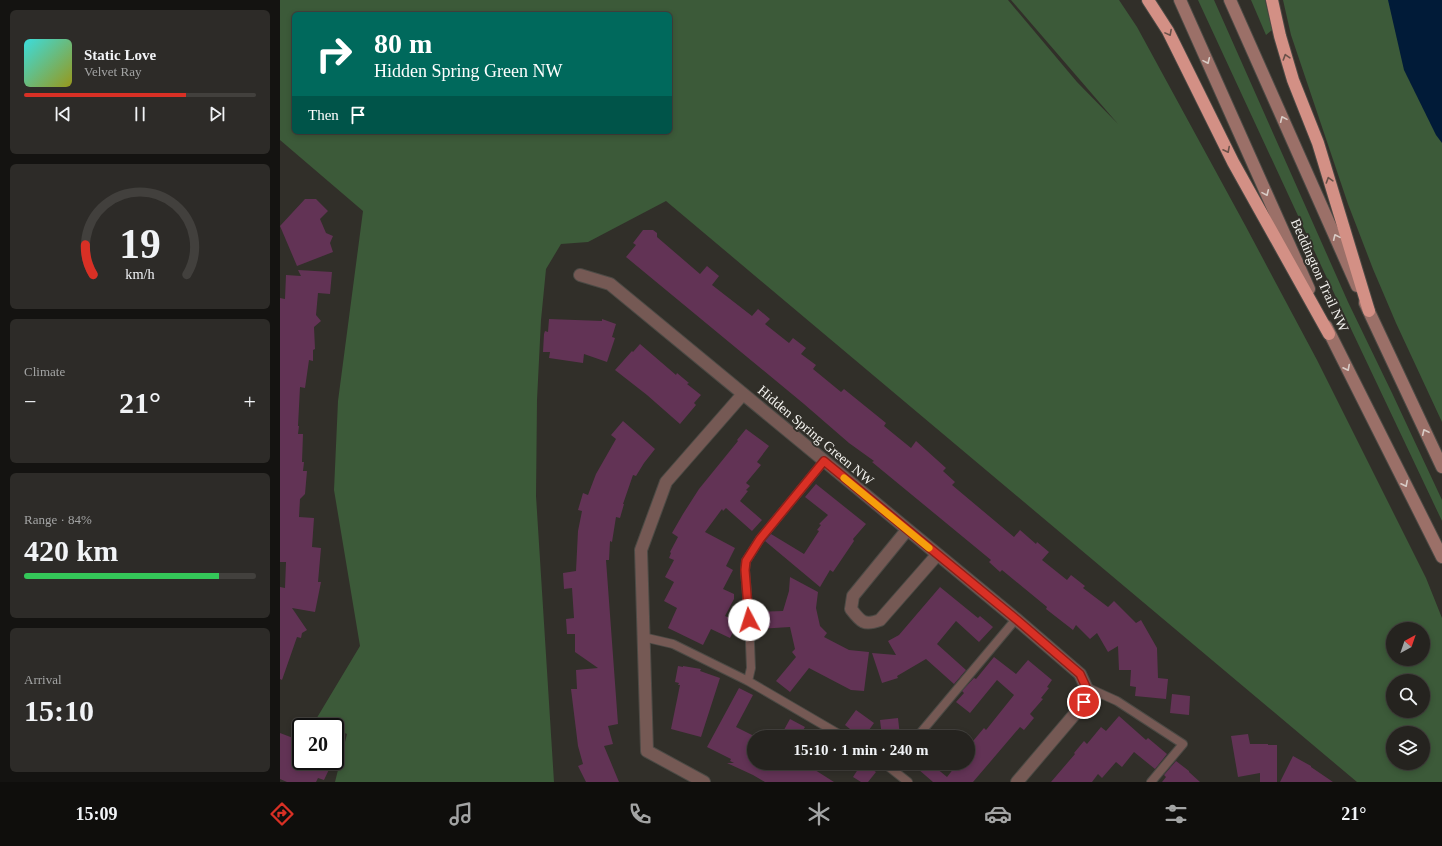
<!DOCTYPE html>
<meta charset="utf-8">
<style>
body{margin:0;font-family:Georgia,serif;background:#2d2b28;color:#f1f3f6;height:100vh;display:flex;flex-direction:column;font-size:15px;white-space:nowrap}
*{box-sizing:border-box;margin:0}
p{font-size:13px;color:#a3a4a4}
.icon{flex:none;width:22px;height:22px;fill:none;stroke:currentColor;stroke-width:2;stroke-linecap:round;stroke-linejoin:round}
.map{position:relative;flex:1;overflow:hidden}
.panel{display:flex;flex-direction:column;gap:10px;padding:10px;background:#141311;width:280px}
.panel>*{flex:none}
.hud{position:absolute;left:12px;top:12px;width:380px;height:122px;border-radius:6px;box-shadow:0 2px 6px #0003,0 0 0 1px #42403d;background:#00695c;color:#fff;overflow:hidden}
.needle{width:26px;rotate:40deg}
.buttons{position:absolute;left:1106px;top:622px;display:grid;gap:8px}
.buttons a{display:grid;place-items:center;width:44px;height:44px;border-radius:50%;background:#25231f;box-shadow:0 2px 6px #0003,0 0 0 1px #42403d;font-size:20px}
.speed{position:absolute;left:12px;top:718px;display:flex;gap:8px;font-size:20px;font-weight:700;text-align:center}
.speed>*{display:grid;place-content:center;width:52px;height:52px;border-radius:50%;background:#25231f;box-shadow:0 2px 6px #0003,0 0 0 1px #42403d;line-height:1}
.speed .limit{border:2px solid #111;border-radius:6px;background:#fff;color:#111}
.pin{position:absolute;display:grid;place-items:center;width:34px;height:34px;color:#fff;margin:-17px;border:2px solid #fff;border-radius:50%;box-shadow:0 1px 4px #0007}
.me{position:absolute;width:44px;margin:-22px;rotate:355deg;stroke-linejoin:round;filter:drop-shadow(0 0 3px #0008)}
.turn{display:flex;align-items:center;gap:14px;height:84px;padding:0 16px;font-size:18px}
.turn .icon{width:52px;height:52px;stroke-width:2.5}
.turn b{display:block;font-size:28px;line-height:34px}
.then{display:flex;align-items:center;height:38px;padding:0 16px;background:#0003;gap:8px;font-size:15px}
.big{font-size:30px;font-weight:800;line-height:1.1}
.panel .widget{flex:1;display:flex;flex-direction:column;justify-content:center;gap:6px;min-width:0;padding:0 14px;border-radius:6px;background:#2d2b28}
.panel .dial{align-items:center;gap:0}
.dial svg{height:104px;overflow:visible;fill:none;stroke:#42403d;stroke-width:7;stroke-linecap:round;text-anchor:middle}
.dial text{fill:#f1f3f6;stroke:none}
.song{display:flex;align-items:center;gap:12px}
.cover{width:48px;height:48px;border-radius:6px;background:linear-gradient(135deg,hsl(180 70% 55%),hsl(60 70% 35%))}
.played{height:4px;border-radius:2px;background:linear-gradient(90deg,#d93025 70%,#42403d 70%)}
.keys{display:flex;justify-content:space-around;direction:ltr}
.heat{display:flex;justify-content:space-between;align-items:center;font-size:22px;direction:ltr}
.charge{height:6px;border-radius:3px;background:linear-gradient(90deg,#34c759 84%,#42403d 0)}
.trip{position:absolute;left:467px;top:730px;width:228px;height:40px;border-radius:20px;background:#25231f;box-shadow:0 2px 6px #0003,0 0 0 1px #42403d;font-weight:800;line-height:40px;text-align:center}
.menu{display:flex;height:64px;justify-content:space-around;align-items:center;background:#0f0e0c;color:#a3a4a4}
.menu .icon{width:28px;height:28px}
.menu .selected{color:#d93025}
.menu b{font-size:18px;color:#f1f3f6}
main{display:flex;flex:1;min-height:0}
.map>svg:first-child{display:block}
</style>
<main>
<section class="panel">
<div class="widget">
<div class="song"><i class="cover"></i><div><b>Static Love</b><p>Velvet Ray</p></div></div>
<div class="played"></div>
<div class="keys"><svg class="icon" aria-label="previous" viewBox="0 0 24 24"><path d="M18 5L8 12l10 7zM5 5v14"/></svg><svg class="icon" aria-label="pause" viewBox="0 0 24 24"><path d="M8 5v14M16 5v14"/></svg><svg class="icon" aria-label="next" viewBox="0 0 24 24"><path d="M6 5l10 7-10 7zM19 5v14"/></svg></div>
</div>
<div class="widget dial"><svg viewBox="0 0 100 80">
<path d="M14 69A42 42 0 1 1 86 69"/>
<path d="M14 69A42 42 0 0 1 8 46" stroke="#d93025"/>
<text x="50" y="56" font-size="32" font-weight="700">19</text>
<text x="50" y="72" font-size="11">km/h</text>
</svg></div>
<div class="widget"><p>Climate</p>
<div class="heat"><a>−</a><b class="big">21°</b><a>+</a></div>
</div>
<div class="widget"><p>Range · 84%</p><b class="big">420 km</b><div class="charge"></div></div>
<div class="widget"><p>Arrival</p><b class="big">15:10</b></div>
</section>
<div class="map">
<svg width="1162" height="782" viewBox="0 0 1162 782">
<rect width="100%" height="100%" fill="#312f29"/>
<path fill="#3c5a39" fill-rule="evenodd" d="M0 0H728L797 82 838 124 731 0H839L857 27 965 225 1037 360 1146 578 1162 618V782H1077L386 201 308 242 281 244 266 269 261 320 257 400 256 496 274 782H55L67 734 55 729V727H50L35 721 80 646 54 490 58 401 83 211 0 140ZM14 14H390V132H14ZM1113 629H1143V659H1113ZM1113 681H1143V711H1113ZM1113 733H1143V763H1113Z
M918 0H934L1068 302 1112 393 1162 500V521L1045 274Z
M971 0H985L992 30 986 35Z
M1003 0H1162V422L1116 323 1093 269 1068 204 1011 35Z"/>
<path fill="#011b38" d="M1108 0H1162V143L1156 135 1124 70Z"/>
<path fill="#623355" d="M25 199H36L48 211 40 219 46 233 53 236 50 243 53 252 17 266 0 226Z
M363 230H373L377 233V237L420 274 427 266 439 276 432 285 472 316 478 309 490 319 485 324 509 343 513 338 526 348 521 354 536 365 533 369 561 392 564 389 606 423 604 426 631 448 636 441 666 468 663 471 675 482 672 485 734 537 740 530 756 544 757 542 769 552 762 560 787 580 791 575 805 586 803 588 828 607 834 601 856 623 861 620 877 648 878 678 888 679 886 699 855 696 856 687 850 686 851 670H839L838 646 828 652 817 633 810 639 796 625 793 630 766 609 767 607 722 570 720 572 709 562 711 560 592 462 594 461 569 443 524 404 346 257 356 245 353 243Z
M18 270 52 272 50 294 38 293 36 315 41 321 34 327 35 349 33 350V361L29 360 25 388 20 387 18 426H19L18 434H23L22 462H24L23 471H27L25 494 20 499 19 517 34 518 32 547 41 548 38 582H41L35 612 12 608 27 630 22 633 21 638 17 637 2 680 0 679V587L5 588 6 562H0V298L5 299 6 275 21 276Z
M269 319 322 321V319L336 324 332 337 335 338 327 362 304 354 303 363 269 358 270 352H263L264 334 265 331 268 332Z
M360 344 396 375 397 373 409 383 407 384 421 395 414 403 416 405 400 424 367 395 335 370 352 351 353 352Z
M343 421 375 449 364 463 356 476 353 475 343 504H344L340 518 336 517 332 542 330 541 329 560H326L338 724 328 726 333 744 324 746 339 782H306L298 766 303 764 298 746 291 689H297L296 670 318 668 295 652V634H287L286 619 294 618 292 588 284 589 283 573 296 571 298 531 302 511 298 510 303 493 308 495 316 474 336 439 331 435Z
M466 429 489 446 477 462 481 465 466 483 470 486 466 490 468 491 460 501 482 520 472 531 446 508 443 511 442 509 425 532 455 548 446 566 453 570 443 589 454 594V599L445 616 458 622 450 638 431 629 423 645 388 628 397 608 384 601 394 582 385 577 394 560 389 558 391 553 390 552 398 537 392 533 403 514 419 489 458 441 457 440Z
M536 484 586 524 573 539 574 541 553 572 550 570 540 587 485 541 491 534 524 554 539 531 537 530 541 525 539 524 548 515 525 497Z
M510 577 538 592 536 608 540 626 547 633 544 637 569 650 589 652 584 691 571 690 529 668 510 692 496 681 516 657 512 652 515 649 510 627 477 629 476 612 503 611 509 591Z
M660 587 698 618 700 616 713 627 699 642 676 621 657 644 686 670 674 684 646 659 617 676 618 678 602 683 592 653 616 655 608 641 619 635Z
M714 657 736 674 748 660 772 680 767 687 769 688 761 698 763 699 750 714 754 718 744 730 740 727 693 782H653L631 763H650L667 777 678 763H684L688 766V747L704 728 706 730 734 695 717 680 690 713 676 702 684 693 682 691 694 678 696 679Z
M398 666 403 667V666L421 669 420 671 440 678 421 737 391 729 400 685H398L399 683 395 682Z
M459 688 473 695 456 727 474 736V763H524L554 782H485L473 775 447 763H454L450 761 451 759 427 747Z
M892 694 910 696 909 715 890 713Z
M576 710 594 723 584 737H580L565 725Z
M839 716 866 740 868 738 887 754 875 769 854 752 842 767 836 762 822 778 818 774 812 782H771L795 754 794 753 804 741 807 744 821 727 826 731Z
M618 718 620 736 602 737 600 720Z
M510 719 525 727 519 737H500Z
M0 733 21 741V761H53L44 780 38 778 36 782H7L0 779Z
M968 734 970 744H988V745H997V782H980V773L958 777 951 736Z
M1013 756 1031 766V767L1053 782H1000Z
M896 761 909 771V772L920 782H882L886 777 884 775Z
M582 763 596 772 588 782H581L573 777Z"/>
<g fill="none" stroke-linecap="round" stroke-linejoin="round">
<g stroke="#4c4a45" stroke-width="10">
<path id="service" d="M363 637 393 644 468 681 564 737
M468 681 471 668 469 619 465 570 466 561 480 539 544 461
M806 687 837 701 903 744 871 782
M637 737 736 619
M604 763 628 782"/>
</g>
<g stroke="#4c4a45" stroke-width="14">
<path id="minor" d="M300 275 330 284 736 619 800 674 806 687 805 702 737 782
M627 530 573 596 571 609C581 622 584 626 600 620L657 555
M424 782 367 751 361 550 386 482 463 394"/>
</g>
<g stroke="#4c4a45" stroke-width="14">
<path id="secondary" d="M900 0 1029 289
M950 0 1077 286
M1085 303 1162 467
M1046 326 1162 557"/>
</g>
<g stroke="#4c4a45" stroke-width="14">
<path id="motorway" d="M868 0 888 31 953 162 1049 334
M992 0 1000 36 1013 80 1038 143 1089 311"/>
</g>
<use href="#service" stroke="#755954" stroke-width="8"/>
<use href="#minor" stroke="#755954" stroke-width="12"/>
<use href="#secondary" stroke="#9b7068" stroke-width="12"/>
<use href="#motorway" stroke="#d39085" stroke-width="12"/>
</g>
<defs><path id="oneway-chevron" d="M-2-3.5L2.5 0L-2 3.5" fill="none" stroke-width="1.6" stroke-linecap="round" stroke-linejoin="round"/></defs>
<g stroke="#6a5149">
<use href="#oneway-chevron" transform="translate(889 33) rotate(62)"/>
<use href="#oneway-chevron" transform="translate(1006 57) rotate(-107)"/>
<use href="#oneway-chevron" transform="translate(947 150) rotate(63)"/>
<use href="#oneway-chevron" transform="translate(1049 180) rotate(-107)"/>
</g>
<g stroke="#d9ccc6">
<use href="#oneway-chevron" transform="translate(927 61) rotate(66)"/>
<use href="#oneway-chevron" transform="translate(1003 119) rotate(-114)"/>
<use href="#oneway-chevron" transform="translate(986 193) rotate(66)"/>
<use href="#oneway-chevron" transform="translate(1056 237) rotate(-114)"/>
<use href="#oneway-chevron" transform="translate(1067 368) rotate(63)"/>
<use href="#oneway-chevron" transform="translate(1145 432) rotate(-115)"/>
<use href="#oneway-chevron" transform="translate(1125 484) rotate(63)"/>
</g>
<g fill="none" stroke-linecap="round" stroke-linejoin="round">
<g stroke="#8d1f18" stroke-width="10">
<path id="route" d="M469 620 465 570 466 561 480 539 544 461 736 619 800 674 806 687 804 702"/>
</g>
<use href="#route" stroke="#d93025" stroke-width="7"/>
<path stroke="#f59e0b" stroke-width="7" d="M564 478 649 548"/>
</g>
<g text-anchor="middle" stroke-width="4" stroke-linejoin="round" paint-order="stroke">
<g font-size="14" fill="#f4f3ef" stroke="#312f29">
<text transform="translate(1040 275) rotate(66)" y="5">Beddington Trail NW</text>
<text transform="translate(536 435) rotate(40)" y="5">Hidden Spring Green NW</text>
</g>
</g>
</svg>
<div class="buttons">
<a><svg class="needle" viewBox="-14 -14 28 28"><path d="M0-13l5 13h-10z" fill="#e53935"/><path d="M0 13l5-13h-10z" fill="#a3a4a4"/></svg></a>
<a><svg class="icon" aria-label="search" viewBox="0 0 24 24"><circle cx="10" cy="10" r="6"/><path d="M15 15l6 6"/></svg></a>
<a><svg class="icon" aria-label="layers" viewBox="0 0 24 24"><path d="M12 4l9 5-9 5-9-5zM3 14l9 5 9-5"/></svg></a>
</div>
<div class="speed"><div class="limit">20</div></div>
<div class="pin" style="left:804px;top:702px;background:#d93025"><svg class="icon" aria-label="arrive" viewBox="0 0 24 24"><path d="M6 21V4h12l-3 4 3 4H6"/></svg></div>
<svg class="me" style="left:469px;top:620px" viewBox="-20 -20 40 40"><circle r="19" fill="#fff"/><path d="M0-13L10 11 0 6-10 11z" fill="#d93025"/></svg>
<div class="trip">15:10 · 1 min · 240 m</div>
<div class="hud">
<div class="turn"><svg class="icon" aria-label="right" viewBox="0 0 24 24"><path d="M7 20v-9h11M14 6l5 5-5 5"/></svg><div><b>80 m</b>Hidden Spring Green NW</div></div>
<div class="then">Then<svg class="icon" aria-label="arrive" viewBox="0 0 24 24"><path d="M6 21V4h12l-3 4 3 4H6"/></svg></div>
</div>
</div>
</main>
<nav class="menu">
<b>15:09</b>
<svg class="icon selected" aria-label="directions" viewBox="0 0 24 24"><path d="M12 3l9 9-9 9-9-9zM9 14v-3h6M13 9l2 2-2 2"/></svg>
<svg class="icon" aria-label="music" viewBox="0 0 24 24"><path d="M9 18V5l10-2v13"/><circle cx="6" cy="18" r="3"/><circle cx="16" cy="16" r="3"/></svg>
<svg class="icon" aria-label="phone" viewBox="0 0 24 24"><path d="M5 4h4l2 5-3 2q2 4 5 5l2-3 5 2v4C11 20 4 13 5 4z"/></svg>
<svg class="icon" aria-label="climate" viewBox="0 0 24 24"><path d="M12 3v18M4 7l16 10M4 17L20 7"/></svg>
<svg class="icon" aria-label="car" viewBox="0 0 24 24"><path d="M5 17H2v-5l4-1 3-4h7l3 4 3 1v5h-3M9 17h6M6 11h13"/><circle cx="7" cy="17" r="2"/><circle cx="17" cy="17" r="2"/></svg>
<svg class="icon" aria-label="filters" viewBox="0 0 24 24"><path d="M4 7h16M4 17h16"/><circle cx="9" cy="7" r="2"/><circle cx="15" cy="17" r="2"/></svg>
<b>21°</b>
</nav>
